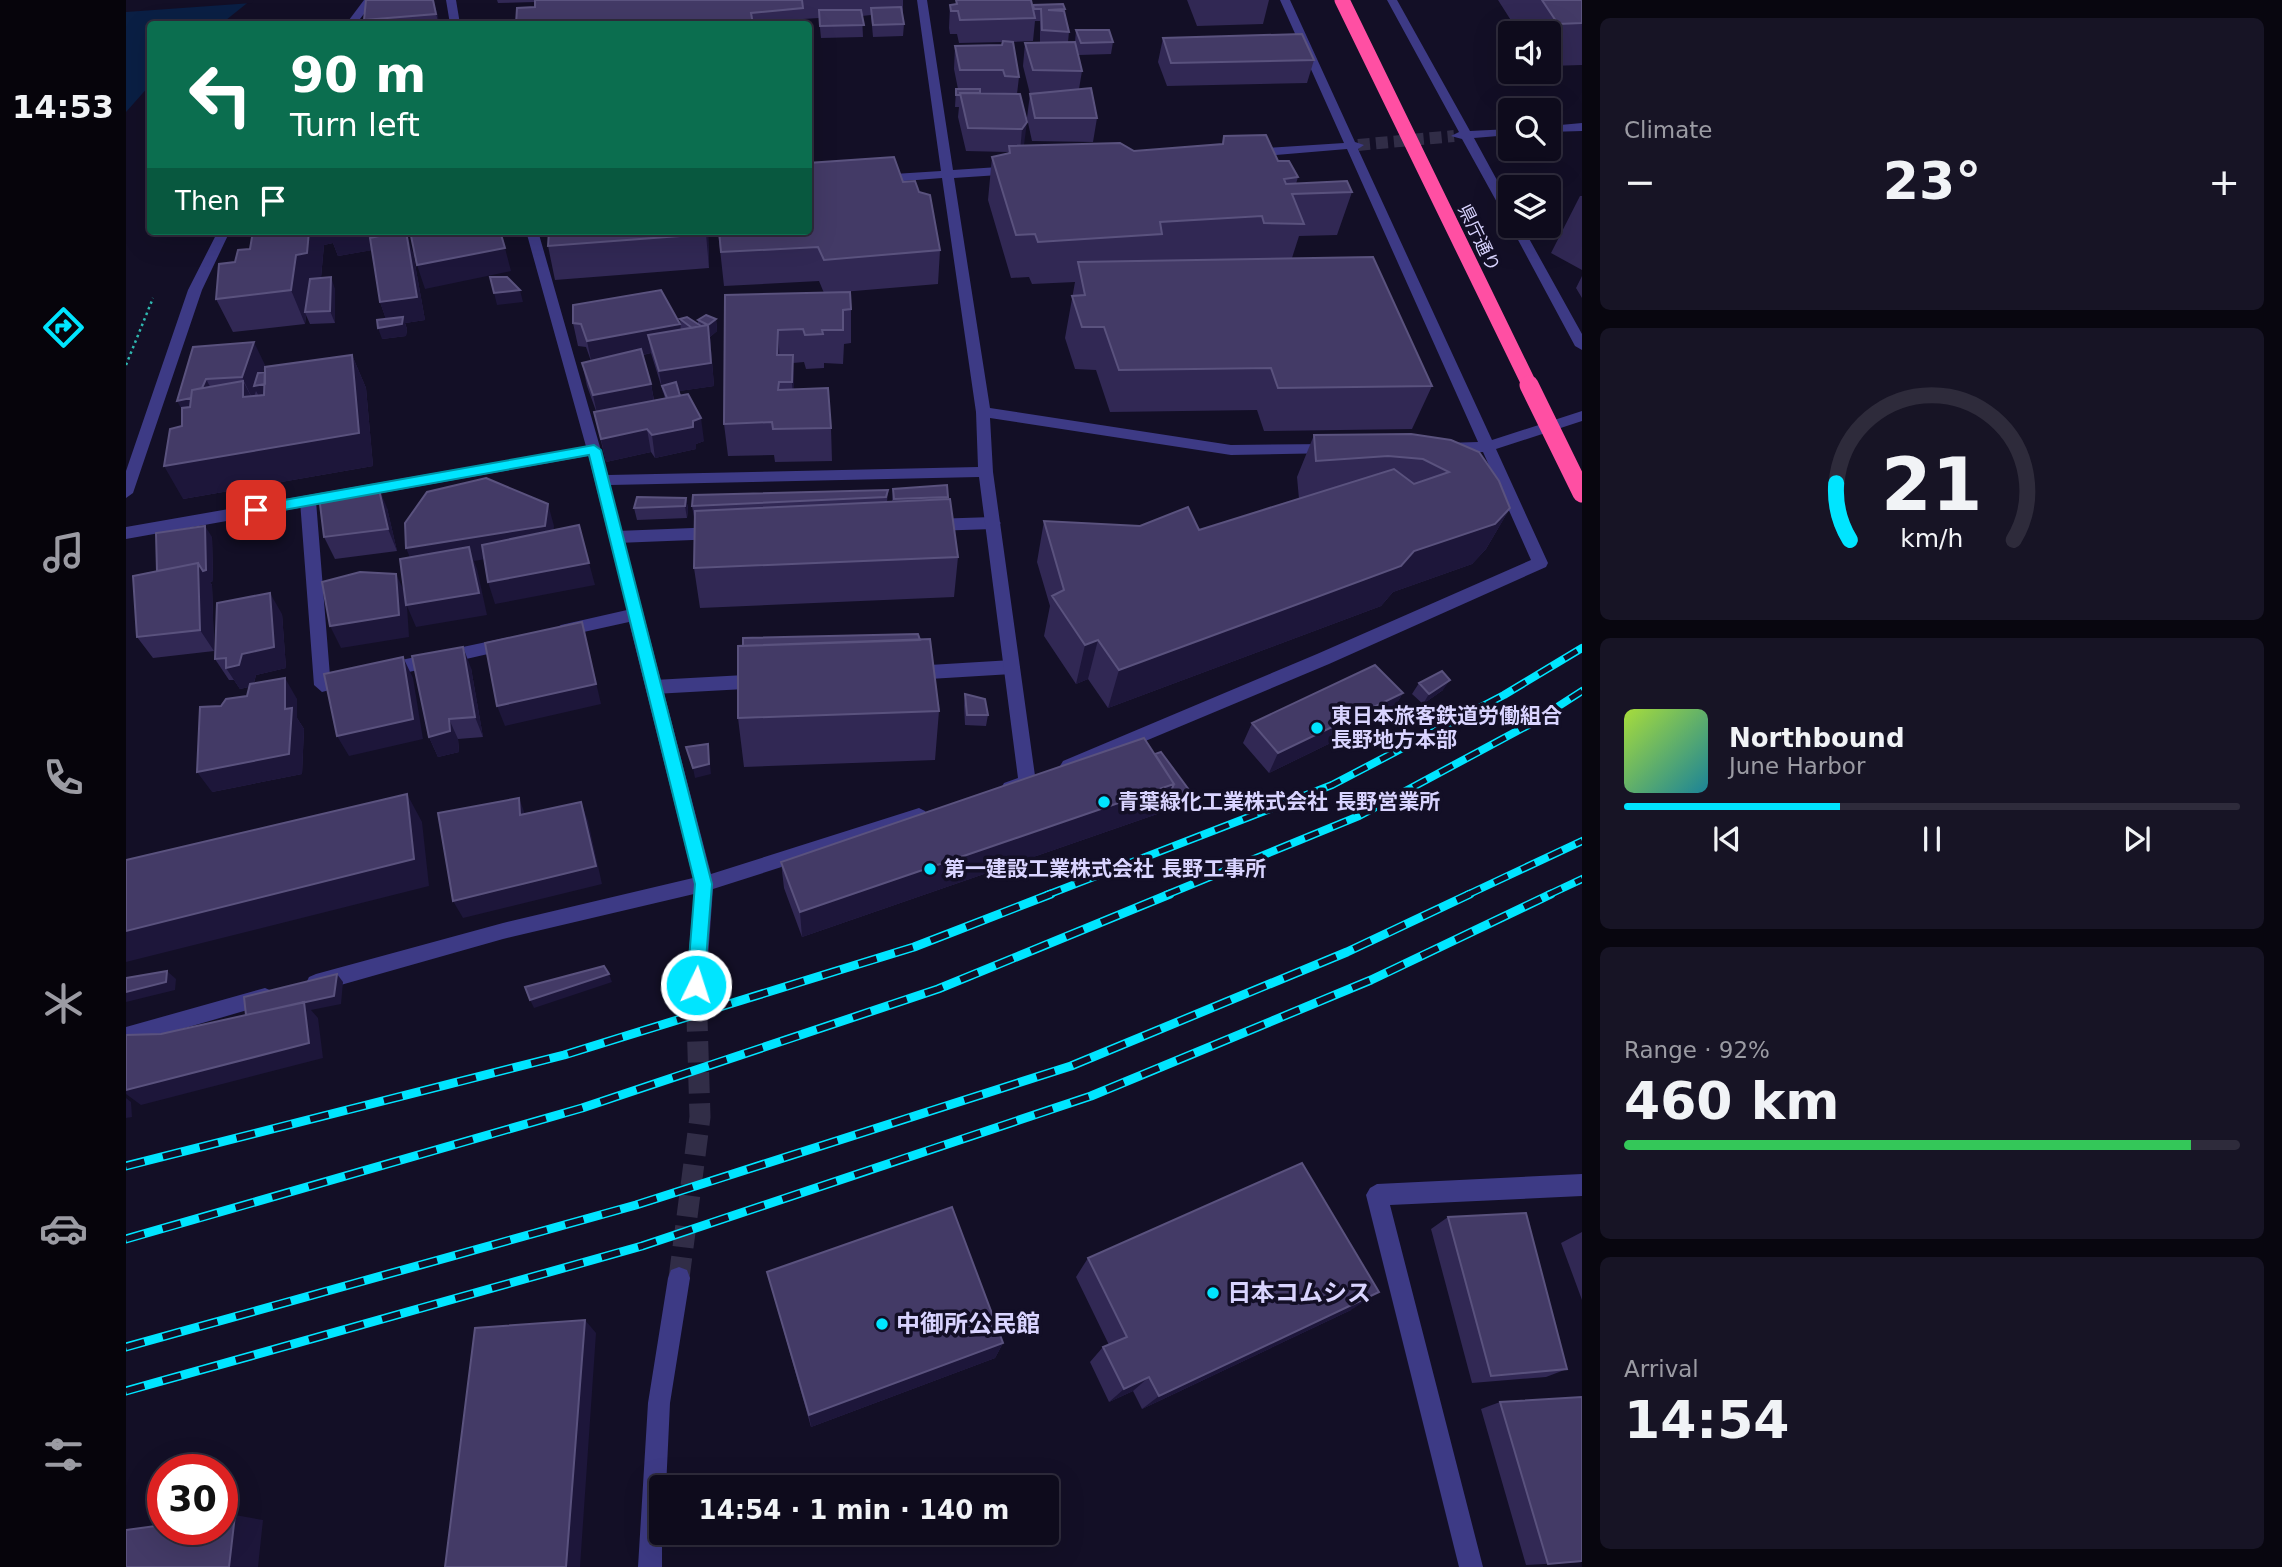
<!DOCTYPE html>
<meta charset="utf-8">
<style>
body{margin:0;font-family:"DejaVu Sans","Noto Sans JP",sans-serif;background:#171425;color:#f1f3f6;height:100vh;display:flex;flex-direction:column;font-size:26px;white-space:nowrap}
*{box-sizing:border-box;margin:0}
p{font-size:23px;color:#9b9ba3}
.icon{flex:none;width:38px;height:38px;fill:none;stroke:currentColor;stroke-width:2;stroke-linecap:round;stroke-linejoin:round}
.map{position:relative;flex:1;overflow:hidden}
.panel{display:flex;flex-direction:column;gap:18px;padding:18px;background:#08060f;width:700px}
.panel>*{flex:none}
.top-card{position:absolute;left:21px;top:21px;width:665px;height:214px;border-radius:7px;box-shadow:0 7px 28px #0002,0 0 0 2px #2e2b3b;background:#0b6e4f;color:#fff;overflow:hidden}
.controls{position:absolute;left:1372px;top:21px;display:grid;gap:14px}
.controls a{display:grid;place-items:center;width:63px;height:63px;border-radius:7px;background:#0e0b1c;box-shadow:0 7px 28px #0002,0 0 0 2px #2e2b3b;font-size:35px}
.speed{position:absolute;left:21px;top:1454px;display:flex;gap:14px;font-size:35px;font-weight:700;text-align:center}
.speed>*{display:grid;place-content:center;width:91px;height:91px;border-radius:50%;background:#0e0b1c;box-shadow:0 7px 28px #0002,0 0 0 2px #2e2b3b;line-height:1}
.speed .limit{border:10px solid #d22;background:#fff;color:#111}
.pin{position:absolute;display:grid;place-items:center;width:60px;height:60px;color:#fff;margin:-30px;border-radius:14px;box-shadow:0 4px 10px #0006}
.me{position:absolute;width:77px;margin:-38px;rotate:4deg;stroke-linejoin:round;filter:drop-shadow(0 0 5px #0008)}
.turn{display:flex;align-items:center;gap:24px;height:147px;padding:0 28px;font-size:32px}
.turn .icon{width:91px;height:91px;stroke-width:2.5}
.turn b{display:block;font-size:49px;line-height:60px}
.then{display:flex;align-items:center;height:66px;padding:0 28px;background:#0003;gap:14px;font-size:26px}
.big{font-size:52px;font-weight:700;line-height:1.1}
.panel .tile{flex:1;display:flex;flex-direction:column;justify-content:center;gap:10px;min-width:0;padding:0 24px;border-radius:10px;background:#171425}
.panel .dial{align-items:center;gap:0}
.dial svg{height:182px;overflow:visible;fill:none;stroke:#2e2b3b;stroke-width:7;stroke-linecap:round;text-anchor:middle}
.dial text{fill:#f1f3f6;stroke:none}
.song{display:flex;align-items:center;gap:21px}
.cover{width:84px;height:84px;border-radius:10px;background:linear-gradient(135deg,hsl(80 70% 55%),hsl(190 70% 35%))}
.played{height:7px;border-radius:4px;background:linear-gradient(90deg,#00e5ff 35%,#2e2b3b 35%)}
.keys{display:flex;justify-content:space-around;direction:ltr}
.heat{display:flex;justify-content:space-between;align-items:center;font-size:38px;direction:ltr}
.charge{height:10px;border-radius:5px;background:linear-gradient(90deg,#34c759 92%,#2e2b3b 0)}
.trip{position:absolute;left:523px;top:1475px;width:410px;height:70px;border-radius:7px;background:#0e0b1c;box-shadow:0 7px 28px #0002,0 0 0 2px #2e2b3b;font-weight:700;line-height:70px;text-align:center}
main{display:flex;flex:1;min-height:0}
.menu{display:flex;flex-direction:column;width:126px;justify-content:space-around;align-items:center;background:#06040b;color:#9b9ba3}
.menu .icon{width:49px;height:49px}
.menu .current{color:#00e5ff}
.menu b{font-size:32px;color:#f1f3f6}
.map>svg:first-child{display:block}
</style>
<main>
<nav class="menu">
<b>14:53</b>
<svg class="icon current" aria-label="directions" viewBox="0 0 24 24"><path d="M12 3l9 9-9 9-9-9zM9 14v-3h6M13 9l2 2-2 2"/></svg>
<svg class="icon" aria-label="music" viewBox="0 0 24 24"><path d="M9 18V5l10-2v13"/><circle cx="6" cy="18" r="3"/><circle cx="16" cy="16" r="3"/></svg>
<svg class="icon" aria-label="phone" viewBox="0 0 24 24"><path d="M5 4h4l2 5-3 2q2 4 5 5l2-3 5 2v4C11 20 4 13 5 4z"/></svg>
<svg class="icon" aria-label="climate" viewBox="0 0 24 24"><path d="M12 3v18M4 7l16 10M4 17L20 7"/></svg>
<svg class="icon" aria-label="car" viewBox="0 0 24 24"><path d="M5 17H2v-5l4-1 3-4h7l3 4 3 1v5h-3M9 17h6M6 11h13"/><circle cx="7" cy="17" r="2"/><circle cx="17" cy="17" r="2"/></svg>
<svg class="icon" aria-label="filters" viewBox="0 0 24 24"><path d="M4 7h16M4 17h16"/><circle cx="9" cy="7" r="2"/><circle cx="15" cy="17" r="2"/></svg>
</nav>
<div class="map">
<svg width="1456" height="1567" viewBox="0 0 1456 1567">
<rect width="100%" height="100%" fill="#130f26"/>
<path fill="#0a1f44" d="M125 0 95 24H24V85L0 112V1Z"/>
<path fill="#130f26" d="M0 0H128L126 3 0 12Z"/>
<g fill="none" stroke-linecap="round" stroke-linejoin="round">
<path fill="#0a1f44" fill-rule="evenodd" d="M375 21 380 24H358L363 21Z"/>
<path stroke="#312d47" stroke-width="12" stroke-dasharray="12 6" stroke-linecap="butt" d="M1232 145 1328 136"/>
<path stroke="#312d47" stroke-width="21" stroke-dasharray="21 10" stroke-linecap="butt" d="M553 1278 574 1117 570 985"/>
<path stroke="#2fb8b0" stroke-width="2.5" stroke-dasharray="2.5 3.5" stroke-linecap="butt" d="M0 365 27 298"/>
<path fill="#3d3a85" fill-rule="evenodd" d="M468 445 475 450 473 454 0 539V527Z
M867 517 875 523 867 529 806 531 798 525 806 519Z
M592 527 600 533 592 539 491 543 483 537 491 531Z
M886 660 894 667 886 674 787 680 779 673 787 666Z
M637 674 645 681 637 688 528 694 520 687 528 680Z"/>
<path fill="#3d3a85" fill-rule="evenodd" d="M238 0H249L230 24H220Z
M320 0H330L334 24H324Z
M791 0H801L827 170 888 166 894 170 888 174 828 178 864 408 1105 445 1204 444 1209 445V453L1105 455 864 418 867 472 910 783 907 788 884 795 878 793 875 788 878 783 892 778 853 477 484 485 585 874 793 808 799 811 802 816 799 821 587 889 580 985 577 991 570 994 563 991 560 985 568 894 377 939 190 992 183 989 180 983 183 977 190 974 377 923 567 878 503 622 435 637 427 631 435 625 501 610 461 450 400 231H412L482 475 852 467 850 412 816 178 752 183 746 179 752 175 815 171Z
M1154 0H1164L1229 142 1238 145 1232 149 1366 440 1456 411V421L1370 449 1422 563 1420 567 1203 664 943 773 937 771 934 766 937 761 1191 654 1405 560 1357 452 1319 453 1312 448 1319 443 1352 442 1221 149 1126 157 1120 153 1126 149 1218 143Z
M1261 0H1271L1344 131 1384 129V135L1348 138 1384 204V219L1378 215 1336 139 1325 136 1333 132Z
M1456 123V131L1423 132V126Z
M1384 225 1396 226 1456 334V350L1449 346Z
M92 231H104L76 290 7 493 0 498V471L62 290Z
M182 496 190 501 204 676 223 671 231 678 229 683 196 692 188 685 174 501Z
M384 637 392 643 384 649 261 677 253 670 261 663Z
M139 988 146 991 149 997 146 1003 0 1045V1027Z
M1456 1174V1196L1264 1205 1357 1567H1333L1240 1195 1244 1188 1251 1184Z
M553 1267 561 1270 564 1278 544 1403 540 1488H536V1567H512L522 1403 542 1278 545 1270Z"/>
<g stroke="#00e5ff" stroke-width="8">
<path id="rail-far1" d="M921 895 1206 785 1378 695 1456 648
M1040 895 1233 816 1408 722 1456 691
M1341 895 1456 841
M1422 895 1456 879"/>
</g>
<g stroke="#00e5ff" stroke-width="9">
<path id="rail" d="M0 1166 438 1055 788 947 925 894
M0 1239 456 1108 812 989 1044 894
M0 1347 510 1205 945 1066 1221 952 1344 894
M0 1391 516 1246 965 1096 1245 980 1425 894"/>
</g>
<use href="#rail-far1" stroke="#130f26" stroke-width="5" stroke-dasharray="15" stroke-linecap="butt"/>
<use href="#rail" stroke="#130f26" stroke-width="6" stroke-dasharray="19" stroke-linecap="butt"/>
<path stroke="#ff4fa3" stroke-width="15" d="M1216 0 1404 386"/>
<path stroke="#ff4fa3" stroke-width="19" d="M1403 385 1456 493"/>
</g>
<path fill="#312854" fill-rule="evenodd" d="M307 0 313 24H240L238 20Z
M371 0H777V13H776L778 24 777 36 747 37 745 15 736 16 737 37 695 38 693 18 677 19V24H390L409 7V2L372 3Z
M830 0 907 8 939 9 938 12 943 32 942 42H949L950 30 987 42 985 54 953 55 949 43 956 71 953 89 971 118 967 142 906 141 901 118 904 94H909H904L897 66 899 43H922L914 42V21H909L907 41 887 42 893 77 891 94H894L898 146 1008 151 1096 144 1098 136 1152 161 1172 177 1170 184 1226 192 1211 235 1173 236 1166 258 1306 386 1286 429 1138 431 1131 410 984 412 970 370 949 369 939 338 949 282 906 284 903 277 885 278 862 200 866 157 882 153V152L840 151 832 117 833 107H829L830 89H832L828 69 829 46 876 45 877 42 833 43 831 34H824L823 28 824 5H830Z
M1061 0H1143L1137 24 1071 26Z
M1372 0H1456V65L1423 66V33H1393Z
M1037 38 1188 60 1181 83 1041 86 1032 62Z
M777 182 814 250 812 284 716 292 725 309V343L718 344 717 364 698 363V368L680 369 678 362 667 363 668 389 705 428 706 461 649 462 648 455 602 456 598 424 599 295 698 293 693 281 598 286 592 231Z
M1454 196H1456V270L1425 253Z
M127 231H272L287 253 299 320 279 323 281 329 280 336 256 339 260 319 254 302 246 250 212 256 207 243 198 245 195 278 209 289V323L184 324 180 315 179 324 107 332 90 299 109 262 124 249Z
M423 231H582L583 268 429 280 422 246Z
M1456 276V298L1450 288Z
M554 319 572 325V320L590 319 591 331 584 337 588 386 553 391 554 396 578 441 570 444V449L529 458 525 452 480 462 468 412 470 411 461 386 456 363 465 361 460 347 452 346 447 323 554 324 555 329ZM525 353 539 398 528 400 525 384 517 355Z
M67 347 139 365 136 373 226 355 240 388 247 466 57 499 56 411Z
M1285 434 1384 508 1360 549 1346 564 1267 592 1255 606 982 708 962 679 950 684 918 636 924 606 911 562 918 521 1073 530 1173 499 1171 477 1188 435Z
M821 485V499L832 557 828 597 574 608 568 568 569 517H568L566 506 762 490 761 502 766 501 767 489Z
M560 498 562 509 561 518 511 520 508 508Z
M261 508 271 551 209 559 198 537Z
M86 537 87 581 84 582 86 585 88 651 27 658 11 637 31 571Z
M156 614 160 668 130 675 128 683 171 699V718L178 729 176 774 86 792 95 706 121 696 123 687 114 689 108 680H103L89 659Z
M345 668 357 737 332 739 333 752 312 757 303 737Z
M1293 683 1317 690 1297 704 1286 694Z
M1277 693 1264 714 1143 773 1117 743 1126 723Z
M839 694 862 715 860 726 839 725 838 705Z
M813 711 809 760 618 767 612 718Z
M1029 754 1066 794 1062 803 1047 808 1041 801 1037 812 676 937 658 888 655 862Z
M1322 1217 1441 1369 1420 1377 1346 1383 1305 1229Z
M1456 1232V1300L1435 1243Z
M962 1258 1225 1310 1016 1409 1007 1391 983 1402 964 1362 977 1347 983 1345 950 1277Z
M641 1272 877 1343 869 1358 685 1427Z
M1374 1402 1456 1562 1400 1565 1355 1409Z"/>
<path fill="#1d163a" d="M307 0 312 16 313 24 310 14Z
M901 122 898 145 894 152 896 129Z
M183 231H272L276 245 212 256 207 243 198 245 194 287 179 312 180 315 179 324 165 290 170 255Z
M280 231 287 253 299 320 279 323 281 329 280 336 256 339 252 328 262 325 254 302Z
M580 231H582L583 268 580 234Z
M379 248 385 271 299 289 291 265Z
M205 277 209 289V323L204 311Z
M394 290 397 302 371 305 368 293Z
M590 319 591 331 584 337 588 386 540 393 536 386 538 394H537L533 371Z
M554 324 557 347 522 335 525 353 466 365 461 341Z
M652 330 654 364 653 385 655 416 654 423 651 355Z
M128 342 139 365 132 386 170 379 134 398 130 391 127 400 116 377Z
M226 355 240 388 247 466 57 499 38 466Z
M667 355 668 388V415L666 382Z
M80 379 92 402 64 424 51 401Z
M117 381 134 414 117 397Z
M525 384 529 407 472 418 467 395Z
M575 418 578 441 570 444V449L529 458 526 435Z
M521 429 525 452 480 462 475 439Z
M252 485 261 508 271 551 262 529Z
M560 498 562 509 561 518 559 506Z
M422 504 428 526 426 548 348 561 351 569 361 615 290 627 281 606 283 637 215 648 204 626 270 574 280 595 289 570 280 548Z
M1384 508 1360 549 1346 564 1267 592 1255 606 982 708 993 670Z
M79 526 86 537 87 581 84 582 86 585 88 651 74 630 72 563Z
M463 563 469 585 369 604 362 582Z
M144 593 156 614 160 668 130 675 127 686 114 689 100 668 116 654Z
M456 622 475 704 379 726 371 706Z
M972 640 962 679 950 684 959 645Z
M337 647 345 668 357 737 349 717Z
M277 657 287 678 297 739 223 756 211 736Z
M159 678 171 699V718L178 729 176 774 86 792 71 772 159 709Z
M1324 680 1317 690 1297 704 1303 694Z
M1277 693 1264 714 1143 773 1152 753Z
M323 719 332 739 333 752 312 757 303 737Z
M582 744 585 774 569 778 567 768Z
M1048 784 1037 812 676 937 674 912Z
M281 794 296 822 303 886 0 962V931Z
M1066 794 1062 803 1047 808 1051 799Z
M393 798 400 817 394 815Z
M455 802 462 821 476 884 337 918 327 901Z
M41 971 50 979 49 990 0 1002V992Z
M211 974 217 982 215 1004 185 1010 192 1018 197 1058 15 1105 0 1094V1090L128 1023Z
M483 974 486 982 408 1008 404 1000Z
M0 1098 5 1102 6 1117 0 1118Z
M1253 1292 1225 1310 1016 1409 1033 1396Z
M459 1320 470 1333 454 1567H440Z
M877 1343 869 1358 685 1427 683 1415Z
M1023 1377 1007 1391 983 1402 998 1389Z
M109 1515 137 1520 132 1567H103Z"/>
<path fill="#433a66" stroke="#5a527e" stroke-width="2" d="M240 0H307L310 14 238 20Z
M409 0H676L677 8 625 13 627 24H390L391 8 409 7Z
M830 0H905L909 18 834 20 832 11H825L824 5 831 4Z
M1416 0H1456V23L1432 24Z
M937 4 939 9 922 10 938 11 943 32 916 30 915 9H908L907 5Z
M775 7 778 24 747 25 745 8Z
M693 10H735L738 25 694 26Z
M950 30H983L987 42 955 43Z
M1176 34 1188 60 1045 63 1037 38Z
M877 41 887 42 893 77 879 76 877 70H834L829 46 876 45Z
M949 42 956 71 907 70 899 43Z
M965 88 971 118H909L904 94Z
M830 89H854V93H834V95H830Z
M834 93 894 94 901 122 896 129 842 128Z
M1140 135 1152 161H1163L1172 177 1158 179 1160 184 1221 181 1226 192 1166 194 1178 224 1138 223 1136 216 1034 222 1036 234 912 242 909 234 890 235 866 157 884 153 883 146 994 143 1008 151 1097 144 1098 136Z
M768 157 777 182 789 181 793 192 804 195 814 250 698 260 692 247 595 252 593 231H682V163Z
M127 231H183L181 253 170 255 165 290 90 299 93 264 109 262 112 250 124 249Z
M275 231H280L291 297 254 302 244 238Z
M284 231H374L379 248 291 265Z
M423 231H580V234L422 246Z
M1247 257 1306 386 1152 388 1145 368 993 370 978 327H956L946 296 959 295 952 262Z
M205 277 204 311 179 312 184 279Z
M364 277H381L394 290 368 293Z
M535 290 554 324 461 341 455 324 447 323V305Z
M724 292 725 309 717 310V330H696L697 334 679 335 677 329 652 330 651 355H667L666 382H653L652 390 702 388 705 428 647 429 646 422 598 424 599 295Z
M580 315 590 319 582 325 572 320Z
M277 317 276 324 252 328 251 320Z
M561 317 575 326 566 328 554 319Z
M582 325 585 363 533 371 522 335Z
M128 342 116 377 80 379 76 388 66 390 65 398 51 401 67 347Z
M515 349 525 384 467 395 456 363Z
M226 355 233 433 38 466 44 429 56 426V408L64 407 66 390 117 381V397L138 395 139 367Z
M139 372V384L128 386 132 373Z
M550 382 554 396 541 398 536 386Z
M562 394 575 418 567 421V427L526 435 521 429 475 439 468 412Z
M1285 434 1325 440 1353 452 1373 481 1384 508 1369 524 1288 551 1275 566 993 670 972 640 959 645 926 596 938 590 918 521 1014 526 1062 507 1073 530 1268 469 1288 484 1323 472 1297 459 1262 456 1190 461 1188 435Z
M360 478 422 504 419 526 280 548 279 523 301 492Z
M252 485 262 529 198 537 193 496Z
M821 485 822 497 768 499 767 489Z
M762 490 760 497 566 506 567 495Z
M511 497 560 498 559 506 508 508Z
M824 499 832 557 568 568 569 511Z
M453 525 463 563 362 582 356 545Z
M79 526 80 570 77 571 72 563 31 571 30 533Z
M343 547 353 593 280 605 274 559Z
M72 563 74 630 11 637 7 576Z
M234 572 270 574 273 615 204 626 196 582Z
M144 593 148 647 116 654 113 665 100 668V658L89 659 91 603Z
M456 622 470 684 371 706 359 643Z
M792 634 794 640 617 646V638Z
M804 639 813 711 612 718V646Z
M337 647 349 717 323 719 324 731 303 737 286 656Z
M277 657 287 719 211 736 198 674Z
M1249 665 1277 693 1152 753 1126 723Z
M1316 671 1324 680 1303 694 1293 683Z
M159 678V709L166 708 163 754 71 772 74 707 95 706 100 699 121 696 124 684Z
M839 694 859 699 862 715H841Z
M1018 738 1048 784 674 912 655 862Z
M582 744 583 764 567 768 560 747Z
M1035 752 1066 794 1051 799 1045 791 1048 784 1029 754Z
M281 794 288 859 0 931V860Z
M393 798 394 815 455 802 470 866 327 901 312 813Z
M478 966 483 974 404 1000 399 987Z
M41 971 40 982 0 992V978Z
M211 974 208 996 120 1015 118 997Z
M178 1002 183 1043 0 1090V1035L35 1034Z
M1176 1163 1253 1292 1033 1396 1023 1377 998 1389 977 1347 1001 1337 962 1258Z
M826 1207 877 1343 683 1415 641 1272Z
M1400 1213 1441 1369 1365 1376 1322 1217Z
M459 1320 440 1567H319L349 1328Z
M1456 1397V1561L1422 1564 1374 1402Z
M109 1515 103 1567H0V1530L37 1525V1530H96V1517Z"/>
<path fill="#00e5ff" stroke="#0095a6" stroke-width="2" d="M468 445 475 450 586 884 578 985 576 991 570 993 563 991 561 985 569 884 463 455 130 515 123 510 130 505Z"/>
<g fill="#00e5ff" stroke="#130f26" stroke-width="2.5">
<circle cx="1191" cy="728" r="7"/>
<circle cx="978" cy="802" r="7"/>
<circle cx="804" cy="869" r="7"/>
<circle cx="1087" cy="1293" r="7"/>
<circle cx="756" cy="1324" r="7"/>
</g>
<g text-anchor="middle" stroke-width="7" stroke-linejoin="round" paint-order="stroke">
<g font-size="18" fill="#d9d4ff" stroke="#130f26">
<text transform="translate(1353 238) rotate(64)" y="6">県庁通り</text>
</g>
<g font-size="21" font-weight="bold" fill="#d9d4ff" stroke="#130f26" text-anchor="start">
<text x="1205" y="723">東日本旅客鉄道労働組合<tspan x="1205" dy="24">長野地方本部</tspan></text>
<text x="992" y="809">青葉緑化工業株式会社 長野営業所</text>
<text x="818" y="876">第一建設工業株式会社 長野工事所</text>
</g>
<g font-size="24" font-weight="bold" fill="#d9d4ff" stroke="#130f26" text-anchor="start">
<text x="1101" y="1301">日本コムシス</text>
<text x="770" y="1332">中御所公民館</text>
</g>
</g>
</svg>
<div class="controls">
<a><svg class="icon" aria-label="sound" viewBox="0 0 24 24"><path d="M4 9h4l5-4v14l-5-4H4zM17 9q2 3 0 6"/></svg></a>
<a><svg class="icon" aria-label="search" viewBox="0 0 24 24"><circle cx="10" cy="10" r="6"/><path d="M15 15l6 6"/></svg></a>
<a><svg class="icon" aria-label="layers" viewBox="0 0 24 24"><path d="M12 4l9 5-9 5-9-5zM3 14l9 5 9-5"/></svg></a>
</div>
<div class="speed"><div class="limit">30</div></div>
<div class="pin" style="left:130px;top:510px;background:#d93025"><svg class="icon" aria-label="arrive" viewBox="0 0 24 24"><path d="M6 21V4h12l-3 4 3 4H6"/></svg></div>
<svg class="me" style="left:570px;top:985px" viewBox="-20 -20 40 40"><circle r="17" fill="#00e5ff" stroke="#fff" stroke-width="3"/><path d="M0-11L8 9 0 5-8 9z" fill="#fff"/></svg>
<div class="trip">14:54 · 1 min · 140 m</div>
<div class="top-card">
<div class="turn"><svg class="icon" aria-label="left" viewBox="0 0 24 24"><path d="M17 20v-9H6M10 6l-5 5 5 5"/></svg><div><b>90 m</b>Turn left</div></div>
<div class="then">Then<svg class="icon" aria-label="arrive" viewBox="0 0 24 24"><path d="M6 21V4h12l-3 4 3 4H6"/></svg></div>
</div>
</div>
<section class="panel">
<div class="tile"><p>Climate</p>
<div class="heat"><a>−</a><b class="big">23°</b><a>+</a></div>
</div>
<div class="tile dial"><svg viewBox="0 0 100 80">
<path d="M14 69A42 42 0 1 1 86 69"/>
<path d="M14 69A42 42 0 0 1 8 44" stroke="#00e5ff"/>
<text x="50" y="56" font-size="32" font-weight="700">21</text>
<text x="50" y="72" font-size="11">km/h</text>
</svg></div>
<div class="tile">
<div class="song"><i class="cover"></i><div><b>Northbound</b><p>June Harbor</p></div></div>
<div class="played"></div>
<div class="keys"><svg class="icon" aria-label="previous" viewBox="0 0 24 24"><path d="M18 5L8 12l10 7zM5 5v14"/></svg><svg class="icon" aria-label="pause" viewBox="0 0 24 24"><path d="M8 5v14M16 5v14"/></svg><svg class="icon" aria-label="next" viewBox="0 0 24 24"><path d="M6 5l10 7-10 7zM19 5v14"/></svg></div>
</div>
<div class="tile"><p>Range · 92%</p><b class="big">460 km</b><div class="charge"></div></div>
<div class="tile"><p>Arrival</p><b class="big">14:54</b></div>
</section>
</main>
